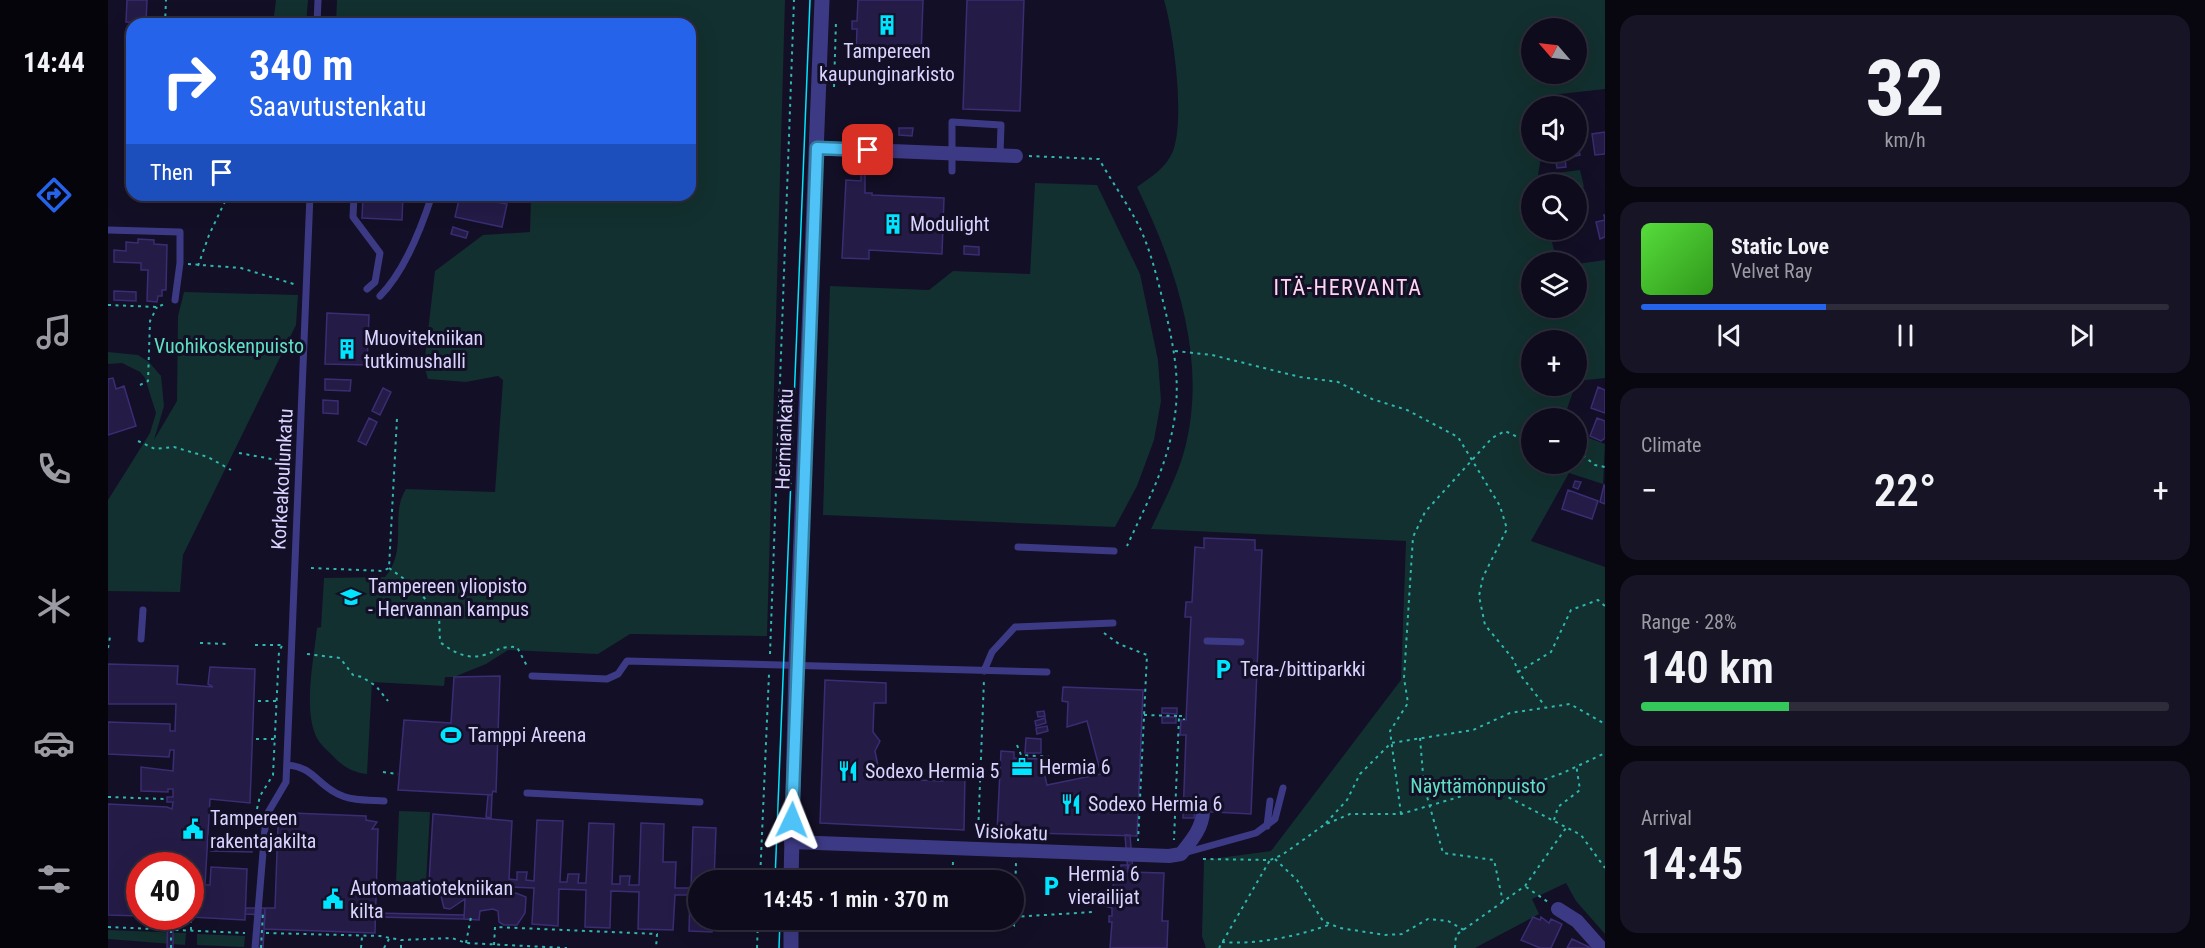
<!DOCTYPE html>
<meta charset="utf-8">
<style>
body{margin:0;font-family:"Roboto Condensed",sans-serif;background:#171425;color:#f1f3f6;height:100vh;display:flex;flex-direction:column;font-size:22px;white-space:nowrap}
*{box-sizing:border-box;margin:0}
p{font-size:20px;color:#9b9ba3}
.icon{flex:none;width:33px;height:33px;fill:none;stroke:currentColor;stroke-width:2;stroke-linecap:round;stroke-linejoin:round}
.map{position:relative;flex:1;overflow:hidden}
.drawer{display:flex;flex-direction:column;gap:15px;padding:15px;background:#08060f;width:600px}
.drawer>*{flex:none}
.top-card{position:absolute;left:18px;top:18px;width:570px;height:183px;border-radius:18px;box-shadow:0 6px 24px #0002,0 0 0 2px #2e2b3b;background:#2563eb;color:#fff;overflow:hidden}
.needle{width:39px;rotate:298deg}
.controls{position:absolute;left:1413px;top:18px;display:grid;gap:12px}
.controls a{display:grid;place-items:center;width:66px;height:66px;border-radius:50%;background:#0e0b1c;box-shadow:0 6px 24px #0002,0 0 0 2px #2e2b3b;font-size:30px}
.speed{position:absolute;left:18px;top:852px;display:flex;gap:12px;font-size:30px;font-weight:700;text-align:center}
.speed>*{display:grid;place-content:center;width:78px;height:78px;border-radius:50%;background:#0e0b1c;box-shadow:0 6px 24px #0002,0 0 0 2px #2e2b3b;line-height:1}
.speed .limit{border:9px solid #d22;background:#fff;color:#111}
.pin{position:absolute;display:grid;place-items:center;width:51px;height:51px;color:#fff;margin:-26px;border-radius:12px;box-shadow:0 3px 9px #0006}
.me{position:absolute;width:66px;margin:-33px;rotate:2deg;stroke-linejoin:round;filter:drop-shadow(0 0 4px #0008)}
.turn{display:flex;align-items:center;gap:21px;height:126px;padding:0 24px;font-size:27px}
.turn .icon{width:78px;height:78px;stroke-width:2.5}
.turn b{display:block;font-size:42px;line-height:51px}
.then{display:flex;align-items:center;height:57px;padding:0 24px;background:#0003;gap:12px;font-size:22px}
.big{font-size:45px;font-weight:600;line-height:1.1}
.drawer .tile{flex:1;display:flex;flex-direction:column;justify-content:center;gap:9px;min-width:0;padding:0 21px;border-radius:18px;background:#171425}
.drawer .dial{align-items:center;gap:0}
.dial b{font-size:78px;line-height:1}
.song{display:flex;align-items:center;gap:18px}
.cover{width:72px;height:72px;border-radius:9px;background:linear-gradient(135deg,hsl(110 70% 55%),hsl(110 70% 35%))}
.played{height:6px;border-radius:3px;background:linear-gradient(90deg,#2563eb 35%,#2e2b3b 35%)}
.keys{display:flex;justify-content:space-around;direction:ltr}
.heat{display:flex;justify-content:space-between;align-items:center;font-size:33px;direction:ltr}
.charge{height:9px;border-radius:4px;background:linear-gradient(90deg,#34c759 28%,#2e2b3b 0)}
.trip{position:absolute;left:580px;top:870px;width:336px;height:60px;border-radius:30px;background:#0e0b1c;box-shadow:0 6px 24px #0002,0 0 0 2px #2e2b3b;font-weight:600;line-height:60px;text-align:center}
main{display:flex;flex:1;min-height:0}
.menu{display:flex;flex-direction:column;width:108px;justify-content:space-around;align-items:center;background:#06040b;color:#9b9ba3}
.menu .icon{width:42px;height:42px}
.menu .selected{color:#2563eb}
.menu b{font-size:27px;color:#f1f3f6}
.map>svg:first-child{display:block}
</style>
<main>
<nav class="menu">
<b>14:44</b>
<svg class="icon selected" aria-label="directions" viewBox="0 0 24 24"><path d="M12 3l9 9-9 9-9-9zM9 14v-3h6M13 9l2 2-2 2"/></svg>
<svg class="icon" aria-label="music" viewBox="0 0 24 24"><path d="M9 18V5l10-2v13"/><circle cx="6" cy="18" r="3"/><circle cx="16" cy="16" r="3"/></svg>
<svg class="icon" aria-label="phone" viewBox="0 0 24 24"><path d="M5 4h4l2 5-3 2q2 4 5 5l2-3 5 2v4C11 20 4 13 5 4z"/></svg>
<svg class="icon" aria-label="climate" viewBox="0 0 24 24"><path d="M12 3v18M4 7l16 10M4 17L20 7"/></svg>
<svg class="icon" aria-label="car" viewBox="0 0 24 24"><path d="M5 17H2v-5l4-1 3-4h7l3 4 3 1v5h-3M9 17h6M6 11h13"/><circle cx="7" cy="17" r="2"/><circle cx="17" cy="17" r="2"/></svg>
<svg class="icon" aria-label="filters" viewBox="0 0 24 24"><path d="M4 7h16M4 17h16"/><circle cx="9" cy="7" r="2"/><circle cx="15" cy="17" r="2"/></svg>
</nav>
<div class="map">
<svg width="1497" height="948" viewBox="0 0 1497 948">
<rect width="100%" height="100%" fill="#130f26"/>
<path fill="#12302f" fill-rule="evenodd" d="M168 0H200L198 24H165Z
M229 0H677L659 636 522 634 490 654 400 650 378 664 346 677H337L336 686 264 682 259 774C246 773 234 766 226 757 221 752 214 746 210 740 194 713 206 658 209 628L213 627 216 578 277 577C301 549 281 515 298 489L387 492 395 380 390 376 358 382 320 379 316 366 327 271 375 235 422 232 423 195H582V24H228Z
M1056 0H1497V89L1443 95 1441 106H1424V152H1434L1430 175 1472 170 1476 187 1469 188 1468 184H1424V230H1441L1449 262H1424V308H1468L1469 264 1497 260V378L1469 381 1468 340H1424V386H1467L1458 412 1463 418H1424V464H1468L1469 426 1476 436 1497 444 1495 484 1461 473 1423 541 1497 567V934L1468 901 1458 883 1424 899 1431 914 1367 948H1098L1094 936 1096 860 1163 851 1293 680 1298 541 1043 529C1056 501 1071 474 1078 444 1099 357 1067 265 1029 187 1043 177 1058 168 1065 151 1077 119 1066 34 1056 0ZM1424 28H1468V74H1424Z
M927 183 989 185 1032 274 1050 360 1053 401 1046 440 1029 486 1007 527 715 515 722 286 821 290 845 271 922 274Z
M76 292 190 295 188 325 75 555 72 592 0 591V500L42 433 48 413 37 378 32 372 14 363 0 364V352L30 355 41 362 53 376 56 406 46 440 69 401 70 316Z
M291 811 322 812 318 883 288 882Z
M0 930 78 933 77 945 0 939Z
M89 934 137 936 136 947 89 945Z"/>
<path fill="#241b47" stroke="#3b2d73" stroke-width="1.5" d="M19 0H39L38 23 18 22Z
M750 0H815L813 56 748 53 749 29H744V21H749Z
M859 0H916L912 111 855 109Z
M791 128H805L804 136 791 135Z
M1497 132V154L1487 155 1484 134Z
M1468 138 1472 155 1457 159 1458 167 1449 168 1448 161 1443 162 1442 152H1468Z
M753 170 757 171V193H764V195L836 198 834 254 761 250V259L734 258 738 180 753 181Z
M255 195H295L294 220 254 218Z
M352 195 399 204 394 227 347 217Z
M1468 195 1472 210 1476 209 1478 219 1473 221 1474 225 1468 226Z
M1496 215H1497V237L1492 239 1488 222 1497 220Z
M345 227 360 232 358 238 343 234Z
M30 239 46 240V244L59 245 58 290H54V296H50L49 302 39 301 40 270H33V263L6 262V250L18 251V242L30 243Z
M856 246 871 247V255L856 254Z
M6 291 28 292V301L6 300Z
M219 313 261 315 259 365 217 364Z
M5 378 8 389 16 386 28 426 0 435V379Z
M217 379 243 380 242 391 217 390Z
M1490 387 1497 390V413L1483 408Z
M275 388 283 392 272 415 264 411Z
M215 400 230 401V414L215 413Z
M261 418 269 422 258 445 250 441Z
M1489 418 1497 421V438L1493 441 1482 436Z
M1467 481 1473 482 1470 489 1465 487Z
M1496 485 1497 486V504L1492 502Z
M1460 490 1490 501 1484 519 1454 509Z
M1096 538 1147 540V550H1154L1143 814 1087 811 1086 818H1075L1078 735H1072L1073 720H1078L1083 617H1077L1078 602H1084L1087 547 1096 548Z
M0 664 70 666 69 684 105 687 100 684 102 667 147 669 142 803 102 799 97 885H102L103 867 139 869 137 920 63 916H82V866H32V916L0 915V804L59 807 64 809 65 802H59V797H65V789H60V792L33 791V767L65 771 66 750H62L61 757 0 754V722L62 724V731H67L68 704H0Z
M392 676 388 792 385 791 384 795 290 790 296 720 343 723 346 677Z
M717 680 778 683V703H766L765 732 772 741 767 751 770 766 782 774H790L799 770 807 780 835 781 836 770 857 772 856 830 712 823Z
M955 687 1035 690 1029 836 889 832 893 751 906 752V758L933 759 939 785 993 774 979 721 959 727 960 702 954 701Z
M1054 708H1069V714L1054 713Z
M936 711 937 716 930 717 929 712Z
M1054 717H1068V723H1054Z
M937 718 938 723 928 726 927 721Z
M939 726 940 731 929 734 928 728Z
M918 738 933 739V753H917Z
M380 795H384L383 818 378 817Z
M184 813 258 816V820L269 822 264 829H270L267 933 156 929 157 908H167L170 825H174L172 817 184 816Z
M325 814 404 821 401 879 409 880V872H419L418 880 426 881 429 820 455 821 452 882H459L460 874H471L470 883H478L481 823 506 824 504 884H512V876H522L521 885H531L533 823 556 824 555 862H568L567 888H583L585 827 608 828 606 880H591V920H604V932L581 931 582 895H567L565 930 530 929 531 892 503 891 502 928 477 927 478 890 451 889 450 926 424 924 426 888 400 887V896L408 893 418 897 417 913 409 925H396L391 922 390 911 385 909 372 911 371 920 356 919 357 899 342 909 336 908 330 884 321 883Z
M1017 835H1022L1025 872H1020Z
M103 839 144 841V852L103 851Z
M1013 865H1021L1020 872 1056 873 1054 921H1060L1059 948H1002L1004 922H1001V916H1004V908L993 905 992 893 1005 892 1006 871H1013Z
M138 908H157V915L137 914Z
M268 913 356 915V919L268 917Z
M148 914 157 915 155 948H146Z
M60 916 65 917V948H59Z
M1425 917 1432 920 1433 917 1441 923 1443 919 1454 924 1443 948H1432L1413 940Z
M1464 939 1483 948H1459Z"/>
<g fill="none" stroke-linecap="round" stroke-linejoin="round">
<path stroke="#2fb8b0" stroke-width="2" stroke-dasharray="3 4.5" stroke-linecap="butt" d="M57 24 58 0
M726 87 728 21
M921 156 991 159C1004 182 1019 203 1031 226 1043 251 1049 278 1056 305 1068 356 1075 392 1061 445 1052 480 1034 513 1019 546
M80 264 133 268 189 285
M90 266 101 235 120 195
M0 305 49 307 59 303
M1067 351 1104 355 1192 377 1230 382 1264 399 1299 410 1350 437 1392 506 1399 529 1375 577 1371 596 1377 625 1406 660 1410 672 1437 706
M32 385 40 381 42 321 49 307
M30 441 47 449 66 447 100 457 123 470
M131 453 180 462
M1468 456 1473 454 1487 465 1497 467
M203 568 275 571 281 568 289 418
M281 568 306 586 331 615 332 642C345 652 359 660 376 655 391 651 390 646 409 647L420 668
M996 633 1011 644 1039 655 1030 841
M92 643 118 644
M147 645H174
M0 648 2 637
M199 654 232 658 245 675 254 677 268 686 280 701
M662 654 686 0
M1410 672 1443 652 1463 610 1490 600 1497 606
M150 701H168
M1036 715 1071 716 1066 840
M1071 716H1076V720
M1312 738 1316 786 1335 853 1386 860 1395 902
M148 739H167
M909 745 913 755 942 757
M275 772 290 774
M1394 794 1455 773 1497 753
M0 797 58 799
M149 809 152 796 165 775 171 651 174 646
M1293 814 1282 731 1300 703 1296 678 1305 537 1317 512 1384 438 1397 431 1424 444
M1446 820 1450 807 1472 790 1468 764
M1218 823 1239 800 1252 774 1283 743 1365 730 1402 713 1462 704 1497 724
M870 835 876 679
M1095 859 1162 860 1174 855 1216 825 1242 814H1293L1368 792 1394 794 1473 835 1497 868
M1167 859 1189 880 1215 921 1232 928 1277 935 1294 934 1320 919 1340 921 1356 930
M652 880 661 674
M844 880 845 862
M1418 887 1440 902
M906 917 984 912
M696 920 906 926 908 863
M0 927 137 933
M83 930V917
M158 933 272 936 293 940 344 938 358 943 459 948
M1114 942C1149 945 1191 936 1223 924
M358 943 363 917
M386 945 387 927 549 934 548 948
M253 948 254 937
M276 948 281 939
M293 948V940
M649 948 650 920
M1111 948 1162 860
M1347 948 1348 935 1417 886 1458 828"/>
<path stroke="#3d3a85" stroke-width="7" d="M209 24 210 0
M844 171V122L893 125 892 155
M246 195 245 217 272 253 267 282 259 289
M0 230 72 232V263L67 300
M272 296C297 271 313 229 324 195
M910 547 1006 551
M33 639 35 610
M1099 641 1133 642
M876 671 884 652 907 627 1005 623
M424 676 499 679 510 674 519 661 939 672
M179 765C205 767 207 782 228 793 242 801 260 800 276 801
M419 793 592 802
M1159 826 1162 801
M1076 853 1148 833 1167 819 1175 788
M147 948 158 816 178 782 202 195"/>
<path stroke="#3d3a85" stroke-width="14" d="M709 148 908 156
M683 842 1061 856 1073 854C1083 841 1094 829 1095 812
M1450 909 1469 921 1493 948"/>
<path stroke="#3d3a85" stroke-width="15" d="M683 880 688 664 714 0
M683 948V920"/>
<path stroke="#00e5ff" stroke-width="1.5" d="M667 880 702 0
M671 948 672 920"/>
<path stroke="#2fb8b0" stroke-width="2" stroke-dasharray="3 4.5" stroke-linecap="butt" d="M63 948V916
M153 948 155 912"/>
</g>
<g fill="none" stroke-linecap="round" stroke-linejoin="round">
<g stroke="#337fa1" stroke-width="15">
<path id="route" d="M684 820 709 148 760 150"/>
</g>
<use href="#route" stroke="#4fc3f7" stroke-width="10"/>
</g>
<defs>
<g id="building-bare" transform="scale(1.62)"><path d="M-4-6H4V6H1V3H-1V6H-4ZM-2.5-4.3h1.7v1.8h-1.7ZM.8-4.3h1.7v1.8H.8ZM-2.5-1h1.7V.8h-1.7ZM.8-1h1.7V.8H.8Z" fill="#00e5ff" stroke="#130f26" stroke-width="2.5" paint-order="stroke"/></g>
<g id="university-bare" transform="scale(1.62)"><path d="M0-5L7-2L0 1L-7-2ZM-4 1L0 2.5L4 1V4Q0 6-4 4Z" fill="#00e5ff" stroke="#130f26" stroke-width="2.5" paint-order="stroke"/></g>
<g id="parking-bare" transform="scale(1.62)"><path d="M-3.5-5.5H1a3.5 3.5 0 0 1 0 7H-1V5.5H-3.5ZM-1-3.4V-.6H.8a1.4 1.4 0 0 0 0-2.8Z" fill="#00e5ff" stroke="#130f26" stroke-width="2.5" paint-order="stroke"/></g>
<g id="stadium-bare" transform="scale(1.62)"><path d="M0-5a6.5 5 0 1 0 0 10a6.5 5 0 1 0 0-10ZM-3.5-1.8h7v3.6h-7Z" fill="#00e5ff" stroke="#130f26" stroke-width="2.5" paint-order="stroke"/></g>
<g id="office-bare" transform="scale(1.62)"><path d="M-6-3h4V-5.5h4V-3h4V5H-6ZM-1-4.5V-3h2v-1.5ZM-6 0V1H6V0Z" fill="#00e5ff" stroke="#130f26" stroke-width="2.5" paint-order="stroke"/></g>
<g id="restaurant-bare" transform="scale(1.62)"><path d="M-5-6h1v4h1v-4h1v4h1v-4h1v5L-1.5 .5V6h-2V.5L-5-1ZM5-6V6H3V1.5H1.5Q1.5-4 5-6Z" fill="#00e5ff" stroke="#130f26" stroke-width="2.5" paint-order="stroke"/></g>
<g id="civic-bare" transform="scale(1.62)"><path d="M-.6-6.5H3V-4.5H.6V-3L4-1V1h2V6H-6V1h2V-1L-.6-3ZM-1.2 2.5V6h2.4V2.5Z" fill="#00e5ff" stroke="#130f26" stroke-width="2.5" paint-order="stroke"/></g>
</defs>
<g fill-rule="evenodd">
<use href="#building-bare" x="779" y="25"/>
<use href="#building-bare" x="785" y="224"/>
<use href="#building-bare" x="239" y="349"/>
<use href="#university-bare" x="243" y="597"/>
<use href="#parking-bare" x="1115" y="669"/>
<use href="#stadium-bare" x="343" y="735"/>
<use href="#office-bare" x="914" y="767"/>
<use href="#restaurant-bare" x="740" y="771"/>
<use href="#restaurant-bare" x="963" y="804"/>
<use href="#civic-bare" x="85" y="829"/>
<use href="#parking-bare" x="943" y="886"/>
<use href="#civic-bare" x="225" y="899"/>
</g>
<g text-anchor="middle" stroke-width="6" stroke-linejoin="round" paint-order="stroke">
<g font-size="20" fill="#d9d4ff" stroke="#130f26" text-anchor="start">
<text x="779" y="58" text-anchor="middle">Tampereen<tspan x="779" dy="23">kaupunginarkisto</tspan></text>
<text x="802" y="231">Modulight</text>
<text x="256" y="345">Muovitekniikan<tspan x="256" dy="23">tutkimushalli</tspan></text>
<text x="260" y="593">Tampereen yliopisto<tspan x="260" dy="23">- Hervannan kampus</tspan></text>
<text x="1132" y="676">Tera-/bittiparkki</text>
<text x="360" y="742">Tamppi Areena</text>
<text x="931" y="774">Hermia 6</text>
<text x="757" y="778">Sodexo Hermia 5</text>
<text x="980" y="811">Sodexo Hermia 6</text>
<text x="102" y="825">Tampereen<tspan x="102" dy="23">rakentajakilta</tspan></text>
<text x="960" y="881">Hermia 6<tspan x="960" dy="23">vierailijat</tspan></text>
<text x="242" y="895">Automaatiotekniikan<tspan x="242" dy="23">kilta</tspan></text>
</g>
<g font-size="20" fill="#5fe0c0" stroke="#130f26">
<text x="121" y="353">Vuohikoskenpuisto</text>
<text x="1370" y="793">Näyttämönpuisto</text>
</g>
<g font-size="20" fill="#d9d4ff" stroke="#130f26">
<text transform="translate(676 439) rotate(-88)" y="7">Hermiankatu</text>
<text transform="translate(174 479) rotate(-87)" y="7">Korkeakoulunkatu</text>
<text transform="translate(903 832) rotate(2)" y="7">Visiokatu</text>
</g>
<g font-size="22" letter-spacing="1.5" fill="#ffd6f0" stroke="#130f26">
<text x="1240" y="295">ITÄ-HERVANTA</text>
</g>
</g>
</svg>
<div class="controls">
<a><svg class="needle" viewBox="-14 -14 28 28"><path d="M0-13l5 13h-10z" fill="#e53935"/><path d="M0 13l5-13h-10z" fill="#9b9ba3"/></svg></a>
<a><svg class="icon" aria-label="sound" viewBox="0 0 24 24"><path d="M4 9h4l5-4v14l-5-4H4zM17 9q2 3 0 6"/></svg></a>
<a><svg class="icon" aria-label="search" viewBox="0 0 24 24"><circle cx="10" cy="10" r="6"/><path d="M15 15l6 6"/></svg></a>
<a><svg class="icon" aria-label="layers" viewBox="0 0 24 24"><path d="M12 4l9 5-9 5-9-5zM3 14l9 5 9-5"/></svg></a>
<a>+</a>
<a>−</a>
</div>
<div class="speed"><div class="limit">40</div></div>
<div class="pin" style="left:760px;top:150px;background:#d93025"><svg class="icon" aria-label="arrive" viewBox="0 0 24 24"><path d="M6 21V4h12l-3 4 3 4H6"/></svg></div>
<svg class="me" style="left:684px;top:820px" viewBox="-20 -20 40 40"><path d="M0-17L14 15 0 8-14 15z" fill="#4fc3f7" stroke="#fff" stroke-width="4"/></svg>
<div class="trip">14:45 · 1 min · 370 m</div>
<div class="top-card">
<div class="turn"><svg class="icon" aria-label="right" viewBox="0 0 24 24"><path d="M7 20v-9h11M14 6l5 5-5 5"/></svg><div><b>340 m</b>Saavutustenkatu</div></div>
<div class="then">Then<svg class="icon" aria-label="arrive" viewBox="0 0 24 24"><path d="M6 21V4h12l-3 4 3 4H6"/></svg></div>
</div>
</div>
<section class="drawer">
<div class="tile dial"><b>32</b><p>km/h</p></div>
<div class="tile">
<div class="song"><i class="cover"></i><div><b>Static Love</b><p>Velvet Ray</p></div></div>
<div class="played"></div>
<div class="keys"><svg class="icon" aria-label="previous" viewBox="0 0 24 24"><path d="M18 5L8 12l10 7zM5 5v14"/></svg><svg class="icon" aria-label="pause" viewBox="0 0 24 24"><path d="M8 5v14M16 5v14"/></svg><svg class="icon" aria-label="next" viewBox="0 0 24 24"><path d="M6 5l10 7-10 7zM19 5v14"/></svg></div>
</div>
<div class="tile"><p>Climate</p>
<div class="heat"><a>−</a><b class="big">22°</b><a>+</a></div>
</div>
<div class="tile"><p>Range · 28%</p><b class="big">140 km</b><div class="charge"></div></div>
<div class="tile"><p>Arrival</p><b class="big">14:45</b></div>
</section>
</main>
